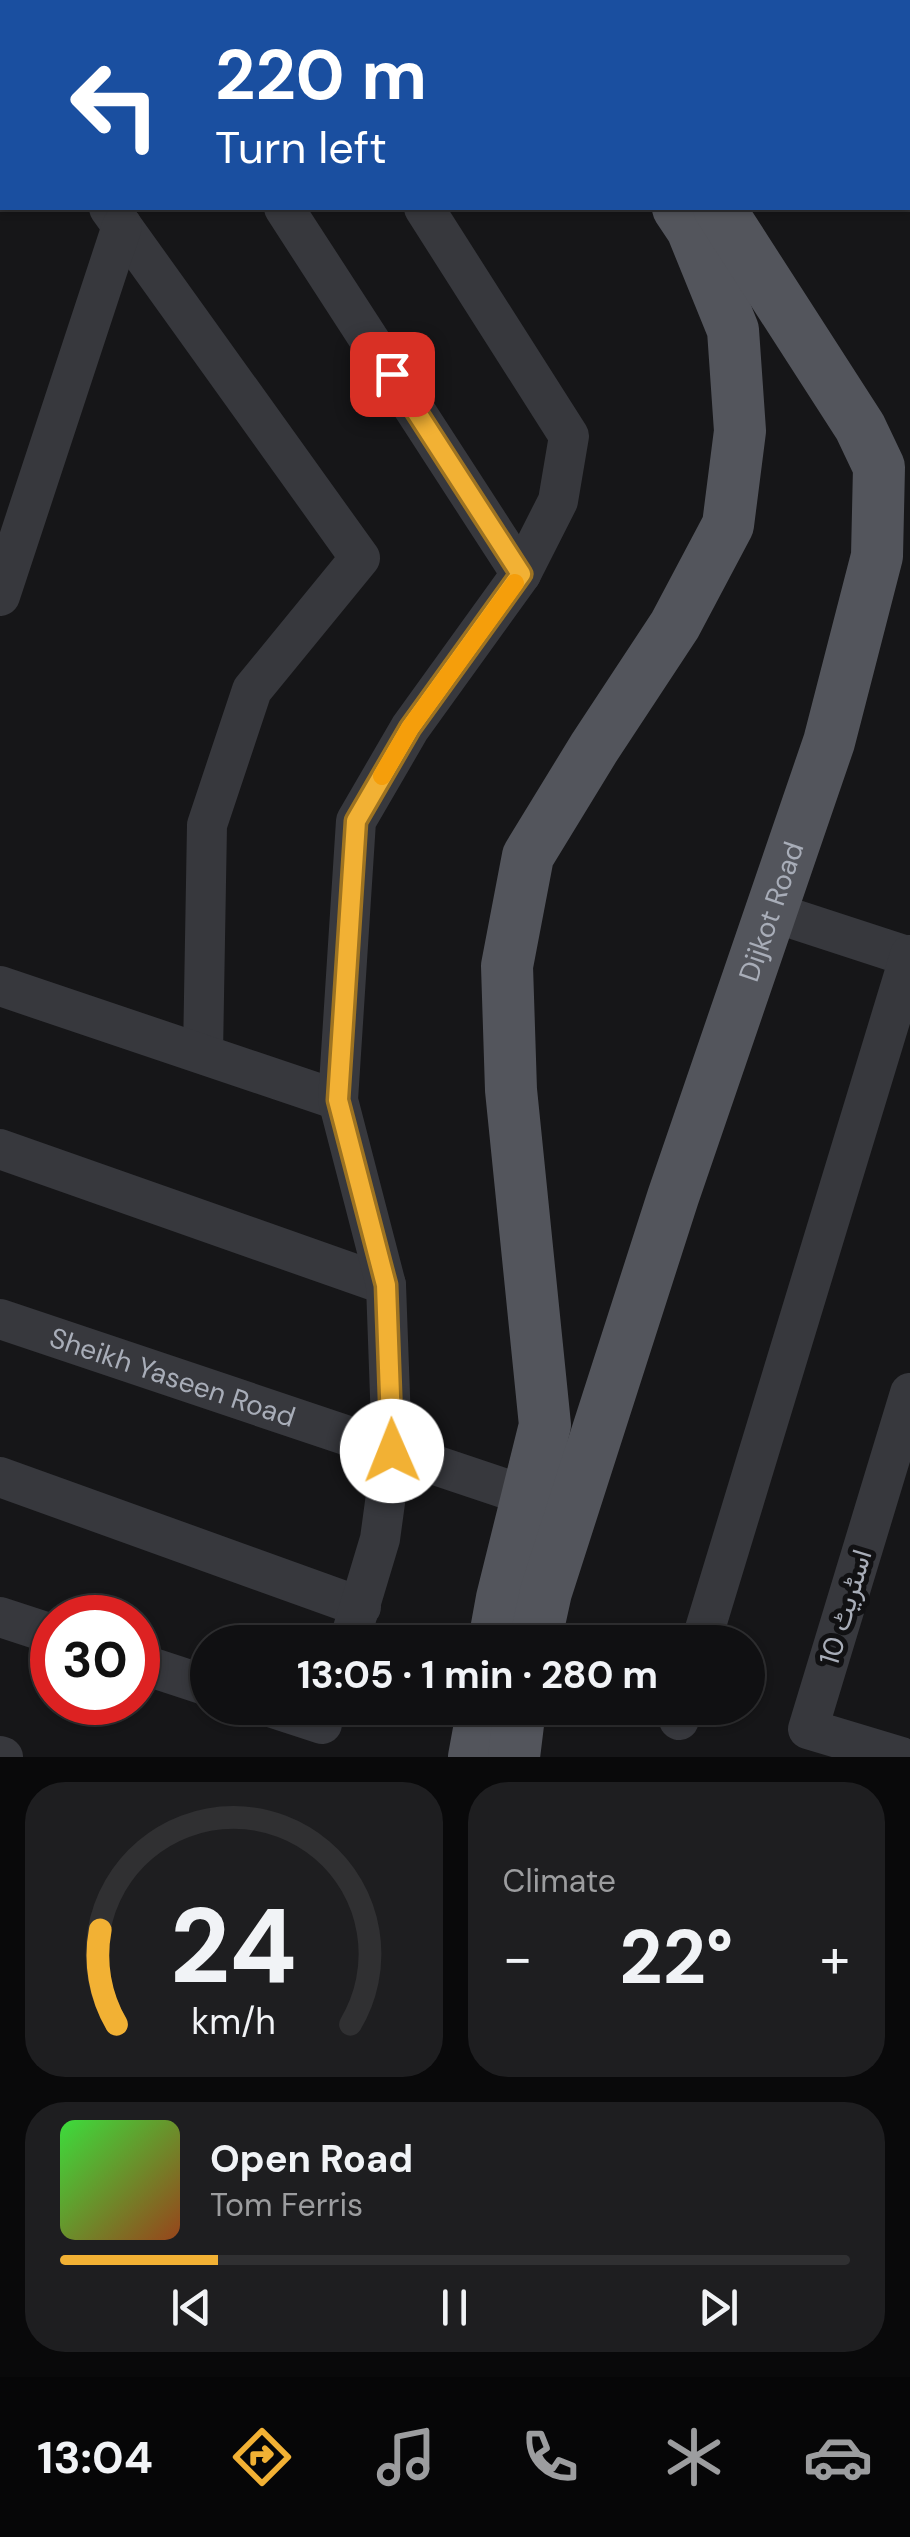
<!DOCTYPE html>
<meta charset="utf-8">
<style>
body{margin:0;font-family:"DM Sans",Vazirmatn,sans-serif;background:#1e1e20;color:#f1f3f6;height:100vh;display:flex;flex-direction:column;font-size:38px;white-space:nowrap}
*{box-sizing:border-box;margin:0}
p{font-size:32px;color:#9c9d9f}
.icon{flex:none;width:55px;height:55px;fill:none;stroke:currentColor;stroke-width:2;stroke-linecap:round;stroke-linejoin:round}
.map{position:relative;height:1757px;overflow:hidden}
.sheet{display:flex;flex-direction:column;gap:25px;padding:25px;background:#09090a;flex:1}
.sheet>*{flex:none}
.hud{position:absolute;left:0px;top:0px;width:910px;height:210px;box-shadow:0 2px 8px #0004,0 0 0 2px #303032;background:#1a4fa0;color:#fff;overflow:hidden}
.speed{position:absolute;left:30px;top:1595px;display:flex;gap:20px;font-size:50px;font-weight:700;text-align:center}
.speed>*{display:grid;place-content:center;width:130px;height:130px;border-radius:50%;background:#101012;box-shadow:0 2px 8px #0004,0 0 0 2px #303032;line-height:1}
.speed .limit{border:15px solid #d22;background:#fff;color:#111}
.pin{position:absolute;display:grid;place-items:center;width:85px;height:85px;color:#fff;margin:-42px;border-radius:20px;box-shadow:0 5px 15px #0006}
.me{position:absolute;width:110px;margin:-55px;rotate:359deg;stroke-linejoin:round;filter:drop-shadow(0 0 8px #0008)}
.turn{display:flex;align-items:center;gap:35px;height:210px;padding:0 50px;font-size:45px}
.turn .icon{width:130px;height:130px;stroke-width:2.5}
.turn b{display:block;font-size:70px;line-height:85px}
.big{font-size:75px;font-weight:700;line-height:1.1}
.sheet .card{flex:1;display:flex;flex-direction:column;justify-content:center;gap:15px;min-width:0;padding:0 35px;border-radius:40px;background:#1e1e20}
.sheet .dial{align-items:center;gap:0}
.dial svg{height:260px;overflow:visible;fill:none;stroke:#303032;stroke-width:7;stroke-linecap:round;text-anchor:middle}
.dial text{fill:#f1f3f6;stroke:none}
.song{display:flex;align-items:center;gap:30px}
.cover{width:120px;height:120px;border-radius:15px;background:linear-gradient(135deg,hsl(120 70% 55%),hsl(20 70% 35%))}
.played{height:10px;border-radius:5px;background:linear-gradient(90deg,#f2b134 20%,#303032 20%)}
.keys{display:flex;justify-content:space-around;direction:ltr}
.heat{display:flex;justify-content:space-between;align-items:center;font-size:55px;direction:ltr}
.sheet .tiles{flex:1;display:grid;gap:25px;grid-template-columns:1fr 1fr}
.card:last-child{grid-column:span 2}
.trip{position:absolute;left:190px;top:1625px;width:575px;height:100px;border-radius:50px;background:#101012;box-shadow:0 2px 8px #0004,0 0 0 2px #303032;font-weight:700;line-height:100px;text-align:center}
.tabs{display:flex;height:160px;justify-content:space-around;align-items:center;background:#060607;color:#9c9d9f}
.tabs .icon{width:70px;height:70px}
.tabs .current{color:#f2b134}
.tabs b{font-size:45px;color:#f1f3f6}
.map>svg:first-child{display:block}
</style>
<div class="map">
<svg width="910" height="1757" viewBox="0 0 910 1757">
<rect width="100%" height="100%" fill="#161618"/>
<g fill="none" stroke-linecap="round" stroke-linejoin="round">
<g stroke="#37383d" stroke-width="40">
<path d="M149 0 151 2"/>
<path d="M292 0 294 2"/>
<path d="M48 2V0"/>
<path d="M0 149 2 141"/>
<path d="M109 208 360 558 252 690 207 825 203 1054"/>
<path d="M284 208 521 574"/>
<path d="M0 596 122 226"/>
<path d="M769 911 910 957"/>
<path d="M0 986 338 1100"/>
<path d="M0 1149 386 1285"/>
<path id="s1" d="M0 1319 554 1505"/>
<path d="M0 1477 361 1607"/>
<path d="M0 1617 52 1634"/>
<path d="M349 1642 380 1539 392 1451 386 1285 338 1100 356 821 410 728 521 574 558 501 569 436 424 208"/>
<path d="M701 1642 910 955"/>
<path d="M138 1663 208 1686"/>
<path d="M273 1708 322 1724"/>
<path d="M679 1720 682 1708"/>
<path d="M0 1756 3 1757"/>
<path d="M901 1757 808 1729 910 1393"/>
</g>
<g stroke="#53555c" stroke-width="52">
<path d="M540 0 542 2"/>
<path d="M588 0 589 2"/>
<path d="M494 1642 502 1598 545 1425 511 1090 507 966 528 856 594 748 675 625 728 525 740 431 733 330 692 229 678 208"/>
<path id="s2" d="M535 1642 546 1592 673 1197 829 742 877 556 879 467 860 427 719 208"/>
<path d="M474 1757 483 1708"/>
<path d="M514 1757 520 1708"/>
</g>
</g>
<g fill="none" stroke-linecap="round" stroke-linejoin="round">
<g stroke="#9d7322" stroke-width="25">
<path id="route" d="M392 374 521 574 410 728 356 821 338 1100 386 1285 392 1451"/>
</g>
<use href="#route" stroke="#f2b134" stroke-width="18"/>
<path stroke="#f59e0b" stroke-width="18" d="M382 776 410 728 515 583"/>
</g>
<g text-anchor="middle" stroke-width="10" stroke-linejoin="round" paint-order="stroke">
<g font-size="28" fill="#a8adb8" stroke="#111113">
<text dy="10" stroke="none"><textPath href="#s2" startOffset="768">Dijkot Road</textPath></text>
<text dy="10" stroke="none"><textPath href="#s1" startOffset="182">Sheikh Yaseen Road</textPath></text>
<text transform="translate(845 1607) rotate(-73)" y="10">اسٹریٹ 10</text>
</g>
</g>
</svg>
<div class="speed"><div class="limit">30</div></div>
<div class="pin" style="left:392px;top:374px;background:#d93025"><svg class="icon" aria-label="arrive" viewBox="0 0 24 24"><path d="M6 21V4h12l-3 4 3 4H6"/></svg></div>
<svg class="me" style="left:392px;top:1451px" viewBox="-20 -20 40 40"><circle r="19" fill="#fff"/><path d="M0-13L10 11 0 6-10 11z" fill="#f2b134"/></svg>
<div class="trip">13:05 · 1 min · 280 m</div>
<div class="hud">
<div class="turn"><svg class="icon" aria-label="left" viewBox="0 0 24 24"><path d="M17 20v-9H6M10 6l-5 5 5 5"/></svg><div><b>220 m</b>Turn left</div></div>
</div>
</div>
<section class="sheet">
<div class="tiles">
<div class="card dial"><svg viewBox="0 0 100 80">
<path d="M14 69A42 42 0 1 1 86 69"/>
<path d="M14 69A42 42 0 0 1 9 40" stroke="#f2b134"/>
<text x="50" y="56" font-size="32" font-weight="700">24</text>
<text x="50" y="72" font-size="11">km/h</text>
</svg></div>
<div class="card"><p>Climate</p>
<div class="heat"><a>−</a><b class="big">22°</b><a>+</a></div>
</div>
<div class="card">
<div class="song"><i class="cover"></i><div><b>Open Road</b><p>Tom Ferris</p></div></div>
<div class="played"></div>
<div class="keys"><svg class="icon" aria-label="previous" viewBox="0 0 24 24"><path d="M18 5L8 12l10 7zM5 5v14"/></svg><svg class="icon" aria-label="pause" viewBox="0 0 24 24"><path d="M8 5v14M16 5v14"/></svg><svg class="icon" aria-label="next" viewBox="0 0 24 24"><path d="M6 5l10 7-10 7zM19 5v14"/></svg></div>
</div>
</div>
</section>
<nav class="tabs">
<b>13:04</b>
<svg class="icon current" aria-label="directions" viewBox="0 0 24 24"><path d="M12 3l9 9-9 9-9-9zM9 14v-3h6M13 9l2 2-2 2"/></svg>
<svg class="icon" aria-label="music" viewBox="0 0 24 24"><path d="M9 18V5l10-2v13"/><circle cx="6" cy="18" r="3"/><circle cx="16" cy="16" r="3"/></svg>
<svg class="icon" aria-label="phone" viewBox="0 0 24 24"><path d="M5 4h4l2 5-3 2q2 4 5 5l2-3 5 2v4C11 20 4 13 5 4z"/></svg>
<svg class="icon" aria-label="climate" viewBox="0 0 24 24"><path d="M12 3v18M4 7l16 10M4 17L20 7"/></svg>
<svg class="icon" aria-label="car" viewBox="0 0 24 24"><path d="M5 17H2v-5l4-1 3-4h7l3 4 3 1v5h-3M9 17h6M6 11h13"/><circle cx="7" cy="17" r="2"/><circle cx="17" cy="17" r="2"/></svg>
</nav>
